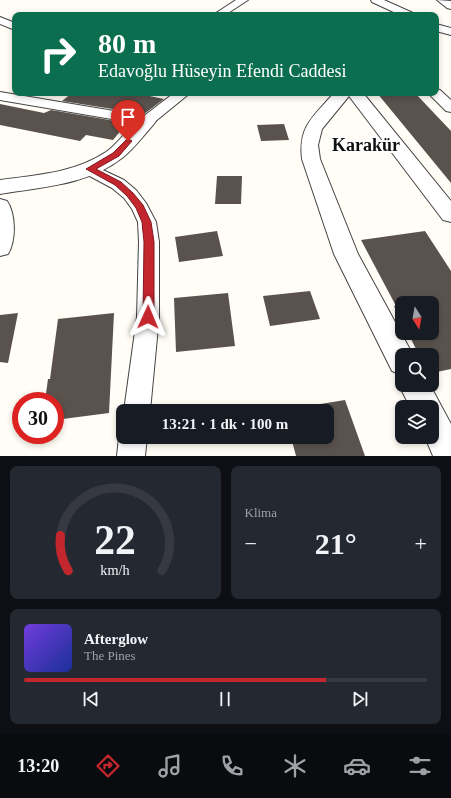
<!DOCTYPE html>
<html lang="tr">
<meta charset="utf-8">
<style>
body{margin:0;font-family:Georgia,serif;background:#242831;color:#f1f3f6;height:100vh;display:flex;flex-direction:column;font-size:15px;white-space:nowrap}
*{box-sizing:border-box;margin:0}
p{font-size:13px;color:#9ea1a6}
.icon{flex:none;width:22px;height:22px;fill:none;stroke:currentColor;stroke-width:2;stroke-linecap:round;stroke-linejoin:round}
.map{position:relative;height:456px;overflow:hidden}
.panel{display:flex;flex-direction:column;gap:10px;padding:10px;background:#0d0f14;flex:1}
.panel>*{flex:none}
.guide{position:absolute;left:12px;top:12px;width:427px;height:84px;border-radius:8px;box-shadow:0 2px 6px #0003;background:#0b6e4f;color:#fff;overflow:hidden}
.needle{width:26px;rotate:169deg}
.buttons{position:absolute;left:395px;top:296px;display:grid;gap:8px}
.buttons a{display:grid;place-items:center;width:44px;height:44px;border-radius:8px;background:#171b24;box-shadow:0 2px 6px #0003;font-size:20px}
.speed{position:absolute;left:12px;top:392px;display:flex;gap:8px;font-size:20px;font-weight:700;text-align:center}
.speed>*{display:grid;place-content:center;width:52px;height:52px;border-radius:50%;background:#171b24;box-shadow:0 2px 6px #0003;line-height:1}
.speed .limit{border:6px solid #d22;background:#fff;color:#111}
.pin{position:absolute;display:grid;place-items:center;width:34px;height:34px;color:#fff;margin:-41px -17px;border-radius:50% 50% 50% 0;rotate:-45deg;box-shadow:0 0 4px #0007}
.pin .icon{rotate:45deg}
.me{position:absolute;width:44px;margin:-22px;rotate:1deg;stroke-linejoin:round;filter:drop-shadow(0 0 3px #0008)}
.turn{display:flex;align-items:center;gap:14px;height:84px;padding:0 20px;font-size:18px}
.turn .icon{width:52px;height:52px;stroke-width:2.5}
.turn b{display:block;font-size:28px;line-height:34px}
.big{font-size:30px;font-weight:800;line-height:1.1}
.panel .tile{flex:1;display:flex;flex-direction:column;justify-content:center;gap:6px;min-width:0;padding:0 14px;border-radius:8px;background:#242831}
.panel .dial{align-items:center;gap:0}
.dial svg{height:104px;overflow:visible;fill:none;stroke:#363941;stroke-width:7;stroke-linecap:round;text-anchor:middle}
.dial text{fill:#f1f3f6;stroke:none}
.song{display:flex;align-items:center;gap:12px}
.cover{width:48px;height:48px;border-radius:6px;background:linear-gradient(135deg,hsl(260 70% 55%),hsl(230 70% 35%))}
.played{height:4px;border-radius:2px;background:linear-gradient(90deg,#c4262e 75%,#363941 75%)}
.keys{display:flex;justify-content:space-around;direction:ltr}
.heat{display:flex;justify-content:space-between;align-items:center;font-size:22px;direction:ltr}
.panel .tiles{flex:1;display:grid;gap:10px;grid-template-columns:1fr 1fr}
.tile:last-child{grid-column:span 2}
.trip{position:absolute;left:116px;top:404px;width:218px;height:40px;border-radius:8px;background:#171b24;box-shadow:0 2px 6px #0003;font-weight:800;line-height:40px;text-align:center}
.menu{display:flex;height:64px;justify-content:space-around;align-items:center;background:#090b0e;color:#9ea1a6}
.menu .icon{width:28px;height:28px}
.menu .on{color:#c4262e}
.menu b{font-size:18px;color:#f1f3f6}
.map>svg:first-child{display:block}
</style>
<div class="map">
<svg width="451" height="456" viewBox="0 0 451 456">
<rect width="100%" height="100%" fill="#fffdf5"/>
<path fill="#5a524d" d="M72 93H135L164 99 144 114 62 101Z
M377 93H415L451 131V183Z
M0 104 44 113 51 110 127 123 113 140 86 135 80 141 0 125Z
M284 124 289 140 261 141 257 125Z
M217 176H242L241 204H215Z
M217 231 223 256 179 262 175 237Z
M425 231 451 271V369L432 373V355H419L408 333H432V303H402V322L394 306H396L361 240Z
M310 291 320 319 270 326 263 296Z
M228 293 235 346 176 352 174 298Z
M18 313 8 363 0 362V315Z
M114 313 109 413 55 420V401H45L48 379H50L58 319Z
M345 400 365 456H296L291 437H327V411L284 410Z"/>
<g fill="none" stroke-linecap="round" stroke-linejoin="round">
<g stroke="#444" stroke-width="2">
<path id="minor" d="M236 0H248L225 15H213Z
M371 0H384L413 13 414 15H400L372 2Z
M437 0 451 1V9L447 8Z
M0 17 15 23V30L0 24Z
M436 24 451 28V35L436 31Z
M436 89 440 90 451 100V112L446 111 428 93H436Z
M0 92 144 116 174 93H190L152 124 147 125 0 100Z
M90 164 124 180 136 190 146 203 156 222 159 242V317L150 411H124L137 317 139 242 138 222 132 209 124 198 112 188 84 173 82 169 84 165Z
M123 428V437H147L145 456H117L119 437Z"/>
</g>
<g stroke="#444" stroke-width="2">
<path id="tertiary" d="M334 93H363L451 201V222L443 220 349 96 322 129 318 145 320 159 358 254 413 355H402V375L392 371 334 254 302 159C298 126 314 116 334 93Z
M147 116 153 117 156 121 153 125C143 136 134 149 122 158 88 185 41 187 0 194V180C37 175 74 173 106 152 120 143 133 119 147 116Z
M0 199 7 201C16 214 16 241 8 254L0 256Z
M402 379V385H430L451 424V456H433L425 437H432V407H410L399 385Z"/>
</g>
<use href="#minor" fill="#fff" fill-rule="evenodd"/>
<use href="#tertiary" fill="#fff" fill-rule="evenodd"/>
</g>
<path fill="#c4262e" stroke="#7f191e" d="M128 139 132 141 119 156 96 169 121 182 133 193 143 205 151 222 154 242V317L152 320 148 322 144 320 143 317 144 242 142 222 136 208 127 196 115 185 86 169 113 153 126 140Z"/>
<g text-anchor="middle" stroke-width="4" stroke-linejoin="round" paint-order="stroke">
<g font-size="18" font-weight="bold" fill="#111" stroke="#fff">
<text x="366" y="151">Karakür</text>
</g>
</g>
</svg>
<div class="buttons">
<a><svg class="needle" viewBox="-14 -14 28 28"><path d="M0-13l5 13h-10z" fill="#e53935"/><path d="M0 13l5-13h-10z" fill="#9ea1a6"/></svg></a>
<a><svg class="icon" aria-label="search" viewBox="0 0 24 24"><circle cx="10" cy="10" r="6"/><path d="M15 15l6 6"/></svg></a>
<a><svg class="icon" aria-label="layers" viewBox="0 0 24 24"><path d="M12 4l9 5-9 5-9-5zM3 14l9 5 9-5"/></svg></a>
</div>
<div class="speed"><div class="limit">30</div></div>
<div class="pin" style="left:128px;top:141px;background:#d93025"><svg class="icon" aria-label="arrive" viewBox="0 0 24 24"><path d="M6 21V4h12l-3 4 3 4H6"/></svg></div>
<svg class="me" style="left:148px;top:317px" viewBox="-20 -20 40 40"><path d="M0-17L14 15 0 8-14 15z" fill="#c4262e" stroke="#fff" stroke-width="4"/></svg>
<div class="trip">13:21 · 1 dk · 100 m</div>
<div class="guide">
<div class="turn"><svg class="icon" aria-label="right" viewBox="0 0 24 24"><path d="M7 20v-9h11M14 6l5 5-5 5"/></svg><div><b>80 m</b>Edavoğlu Hüseyin Efendi Caddesi</div></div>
</div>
</div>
<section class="panel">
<div class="tiles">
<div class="tile dial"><svg viewBox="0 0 100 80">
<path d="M14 69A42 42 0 1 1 86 69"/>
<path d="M14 69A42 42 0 0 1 8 42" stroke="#c4262e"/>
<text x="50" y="56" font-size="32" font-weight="700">22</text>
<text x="50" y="72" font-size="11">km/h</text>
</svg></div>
<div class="tile"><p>Klima</p>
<div class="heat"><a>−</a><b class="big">21°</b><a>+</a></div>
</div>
<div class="tile">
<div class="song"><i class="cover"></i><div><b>Afterglow</b><p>The Pines</p></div></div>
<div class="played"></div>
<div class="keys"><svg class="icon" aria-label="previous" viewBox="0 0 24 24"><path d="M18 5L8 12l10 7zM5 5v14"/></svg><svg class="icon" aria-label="pause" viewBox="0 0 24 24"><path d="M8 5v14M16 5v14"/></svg><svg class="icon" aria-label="next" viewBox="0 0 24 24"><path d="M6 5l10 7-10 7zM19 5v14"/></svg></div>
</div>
</div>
</section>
<nav class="menu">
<b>13:20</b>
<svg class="icon on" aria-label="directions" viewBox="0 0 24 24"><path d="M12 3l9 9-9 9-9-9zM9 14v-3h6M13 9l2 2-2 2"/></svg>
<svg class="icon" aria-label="music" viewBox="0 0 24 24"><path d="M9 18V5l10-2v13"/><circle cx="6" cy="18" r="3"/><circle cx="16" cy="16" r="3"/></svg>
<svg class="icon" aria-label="phone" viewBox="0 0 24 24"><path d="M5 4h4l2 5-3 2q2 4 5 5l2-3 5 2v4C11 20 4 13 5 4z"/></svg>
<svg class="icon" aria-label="climate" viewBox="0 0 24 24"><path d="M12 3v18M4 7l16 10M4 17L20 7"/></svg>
<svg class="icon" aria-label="car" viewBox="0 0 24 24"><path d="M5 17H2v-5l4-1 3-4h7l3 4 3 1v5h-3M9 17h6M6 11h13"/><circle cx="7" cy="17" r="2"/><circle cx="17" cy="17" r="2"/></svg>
<svg class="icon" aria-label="filters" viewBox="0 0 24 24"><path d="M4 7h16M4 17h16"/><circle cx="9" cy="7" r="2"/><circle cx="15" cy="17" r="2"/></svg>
</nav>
